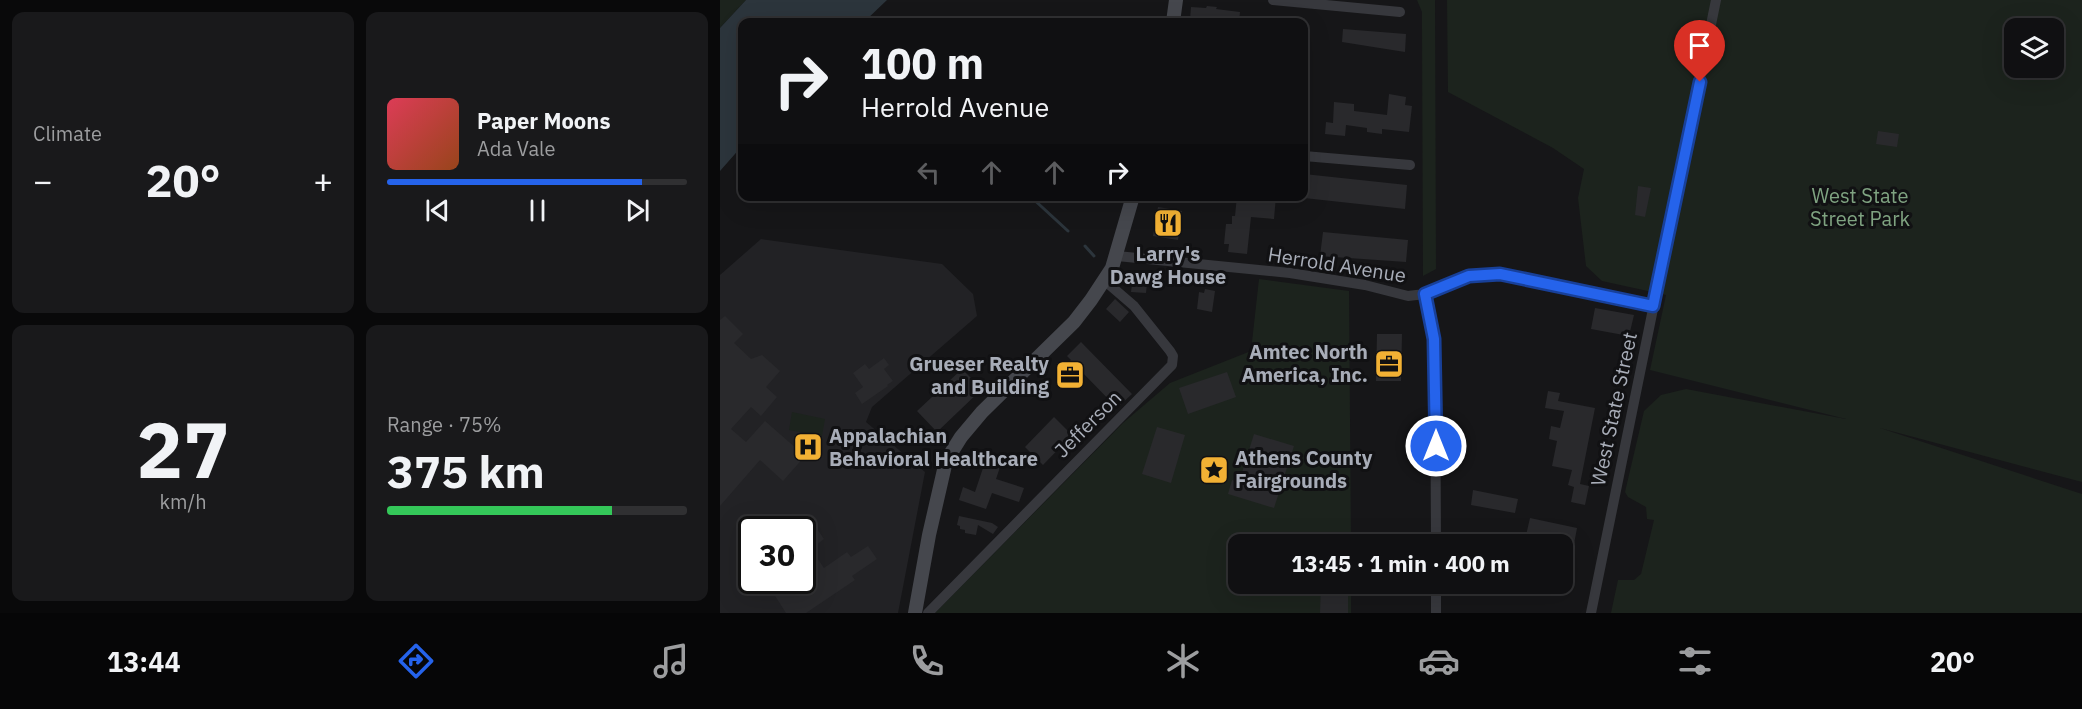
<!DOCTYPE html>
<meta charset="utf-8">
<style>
body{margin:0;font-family:"IBM Plex Sans",sans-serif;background:#19191b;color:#f1f3f6;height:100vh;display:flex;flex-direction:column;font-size:22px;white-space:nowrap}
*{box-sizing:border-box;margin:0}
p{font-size:20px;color:#9c9d9f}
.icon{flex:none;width:33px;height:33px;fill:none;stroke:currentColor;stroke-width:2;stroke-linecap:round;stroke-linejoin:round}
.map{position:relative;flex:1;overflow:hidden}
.drawer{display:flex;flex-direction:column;gap:12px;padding:12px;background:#09090a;width:720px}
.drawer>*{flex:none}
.guide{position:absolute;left:18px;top:18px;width:570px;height:183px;border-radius:12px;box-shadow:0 6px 24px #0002,0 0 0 2px #303032;background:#101012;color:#f1f3f6;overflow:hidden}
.controls{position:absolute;left:1284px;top:18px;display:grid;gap:12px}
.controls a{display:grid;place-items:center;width:60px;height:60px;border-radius:12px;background:#101012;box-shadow:0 6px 24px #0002,0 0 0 2px #303032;font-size:30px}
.speed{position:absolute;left:18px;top:516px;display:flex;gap:12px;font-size:30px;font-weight:700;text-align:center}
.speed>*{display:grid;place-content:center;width:78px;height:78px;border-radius:50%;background:#101012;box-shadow:0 6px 24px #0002,0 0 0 2px #303032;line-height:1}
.speed .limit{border:3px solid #111;border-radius:9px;background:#fff;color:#111}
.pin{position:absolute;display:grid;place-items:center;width:51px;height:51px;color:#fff;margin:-62px -26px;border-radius:50% 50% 50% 0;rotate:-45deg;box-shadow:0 0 6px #0007}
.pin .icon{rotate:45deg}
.me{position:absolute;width:66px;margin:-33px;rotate:0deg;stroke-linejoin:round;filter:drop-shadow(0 0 4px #0008)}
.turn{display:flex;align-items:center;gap:21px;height:126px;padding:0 24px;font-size:27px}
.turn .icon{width:78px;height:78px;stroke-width:2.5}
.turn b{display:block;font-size:42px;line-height:51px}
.lanes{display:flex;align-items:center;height:57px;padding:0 24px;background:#0003;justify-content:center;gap:30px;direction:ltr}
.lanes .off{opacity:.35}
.big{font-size:45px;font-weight:700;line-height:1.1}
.drawer .card{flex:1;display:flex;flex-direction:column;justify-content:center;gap:9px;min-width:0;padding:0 21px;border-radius:12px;background:#19191b}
.drawer .dial{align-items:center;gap:0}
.dial b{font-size:78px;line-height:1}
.song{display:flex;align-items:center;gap:18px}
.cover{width:72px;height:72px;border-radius:9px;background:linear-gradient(135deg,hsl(350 70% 55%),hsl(20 70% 35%))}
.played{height:6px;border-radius:3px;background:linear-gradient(90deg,#2563eb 85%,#303032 85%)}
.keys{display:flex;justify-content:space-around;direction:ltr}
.heat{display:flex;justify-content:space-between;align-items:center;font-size:33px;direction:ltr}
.charge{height:9px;border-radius:4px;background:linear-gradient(90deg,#34c759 75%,#303032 0)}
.drawer .tiles{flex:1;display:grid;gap:12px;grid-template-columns:repeat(2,1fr)}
.trip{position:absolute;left:508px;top:534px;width:345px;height:60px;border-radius:12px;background:#101012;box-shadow:0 6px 24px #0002,0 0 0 2px #303032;font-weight:700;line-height:60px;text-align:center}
.dock{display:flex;height:96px;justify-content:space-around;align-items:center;background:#060607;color:#9c9d9f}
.dock .icon{width:42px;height:42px}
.dock .selected{color:#2563eb}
.dock b{font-size:27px;color:#f1f3f6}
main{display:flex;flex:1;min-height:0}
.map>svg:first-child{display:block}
</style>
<main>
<section class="drawer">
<div class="tiles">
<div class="card"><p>Climate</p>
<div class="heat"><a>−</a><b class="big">20°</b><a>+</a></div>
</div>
<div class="card">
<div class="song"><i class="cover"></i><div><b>Paper Moons</b><p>Ada Vale</p></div></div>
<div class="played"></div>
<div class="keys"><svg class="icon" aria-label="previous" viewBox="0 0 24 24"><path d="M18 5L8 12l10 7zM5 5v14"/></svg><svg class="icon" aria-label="pause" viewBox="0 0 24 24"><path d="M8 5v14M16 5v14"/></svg><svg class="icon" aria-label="next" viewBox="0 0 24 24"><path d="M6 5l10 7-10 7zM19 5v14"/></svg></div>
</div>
<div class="card dial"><b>27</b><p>km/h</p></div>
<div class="card"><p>Range · 75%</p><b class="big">375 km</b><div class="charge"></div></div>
</div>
</section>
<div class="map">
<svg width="1362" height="613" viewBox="0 0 1362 613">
<rect width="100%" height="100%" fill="#161618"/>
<path fill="#222225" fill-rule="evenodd" d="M41 239 222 264 253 294 257 316 152 407 146 422 205 472 178 613H0V275ZM32 530H82V580H32Z"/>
<path fill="#1c231d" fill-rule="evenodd" d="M0 0H26L0 28Z
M697 0H715L716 269 703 276 702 28V12Z
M727 0H1362V482L1160 428 1362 494V613H891L898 580H914L921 574 934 520 927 519 926 507 908 497 905 492 924 411 941 395 966 389 1126 419 930 370 946 295 882 281 866 266 858 198 864 169 833 148 728 92ZM1294 28H1334V68H1294Z
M539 279 629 291 631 544H519V584H631V613H215L403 423 450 383 531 351Z
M72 412 105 419 102 436 69 430Z"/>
<path fill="#2c353c" d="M26 0H167L144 22H22V146L0 171V28Z"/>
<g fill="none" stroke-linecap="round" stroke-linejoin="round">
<path stroke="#2c353c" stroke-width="3" d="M310 196 348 231
M365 246 374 256"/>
</g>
<path fill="#29292c" d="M487 6 497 7 496 9 520 12 519 22 470 20 471 7 486 8Z
M623 29 686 34 685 52 622 42Z
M669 94 686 97 685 105 692 106 689 132 662 129V134L647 132V128L626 125 625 136 605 134 606 122 613 123 614 102 634 104V111L667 115Z
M1158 131 1179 134 1177 147 1156 144Z
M584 174 687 185 685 209 584 198Z
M918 186 931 188 925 217 915 215Z
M517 196H556L554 219 531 217 527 254 508 252 509 244H504L506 224H512V216H515Z
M438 207 462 211 458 240 433 236Z
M603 232 688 240 686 262 600 256Z
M418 273 428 274 426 293 411 292 413 277 417 278Z
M485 289 495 291 492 312 477 309 479 292 484 293Z
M395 299 409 312 400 322 386 309Z
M875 308 914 315 909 336 871 329Z
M5 316 23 334 14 343 31 359 42 355 60 371 46 387 57 397 41 416 31 407 11 429 26 442 45 421 85 456 63 481 40 460 0 506V320Z
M657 334H682L681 381H656Z
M361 342 412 394 397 408 361 371 349 383 341 376 344 373 341 370 351 360 347 356Z
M164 358 169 365 164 369 173 381 167 385 168 386 142 404 135 393 143 387 133 373 145 364 149 369Z
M242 369 262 389 217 432 197 411Z
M507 372 516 397 468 414 459 388Z
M828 391 840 393 838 401 875 408 860 484 869 486 865 505 851 502 854 487 848 485 852 470 832 466 837 441 829 439 831 426 840 428 844 411 825 408Z
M334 417 352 435 323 465 305 447Z
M437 427 465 435 451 483 422 474Z
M534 434 574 446 554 508 508 494 512 480 519 482Z
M267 456 282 461 276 479 304 488 299 502 272 493 266 509 239 500 243 487 255 492Z
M753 490 798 499 795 513 751 505Z
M239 516 272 523 278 527 273 534 258 525 256 535 245 533V530L240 529V526L237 525Z
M89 517 104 539 91 549 104 568 127 552 131 557 148 546 157 559 132 576 135 580 86 613H66L45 580H82V530H70Z
M810 518 857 528 852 555 843 554V544H804Z
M601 584H628V613H600Z"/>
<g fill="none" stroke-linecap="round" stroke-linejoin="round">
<path stroke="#37383d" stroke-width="10" d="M553 0 680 12
M584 156 690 165
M397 256 570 273 645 285 688 296 705 294 749 276 780 274 933 306
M705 294 713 327 715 350 716 544
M208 613 452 365 453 356 450 351 414 306 385 281
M716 613V584
M871 613 996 0"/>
<path stroke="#45474d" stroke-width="14" d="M453 22 456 0
M195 613 209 535 226 461 241 437 262 412 354 322 371 300 392 268 413 196"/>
</g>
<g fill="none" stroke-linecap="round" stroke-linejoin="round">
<g stroke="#184099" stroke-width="15">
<path id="route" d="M716 446 714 339 705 294 749 276 780 274 933 306 980 82"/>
</g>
<use href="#route" stroke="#2563eb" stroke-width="10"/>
</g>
<defs>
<g id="restaurant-square" transform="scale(1.5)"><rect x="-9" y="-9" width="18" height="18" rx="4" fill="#f2b134" stroke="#111113"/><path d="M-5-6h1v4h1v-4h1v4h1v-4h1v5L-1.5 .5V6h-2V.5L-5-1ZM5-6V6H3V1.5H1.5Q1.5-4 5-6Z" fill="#111"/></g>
<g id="office-square" transform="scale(1.5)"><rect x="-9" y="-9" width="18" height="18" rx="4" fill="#f2b134" stroke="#111113"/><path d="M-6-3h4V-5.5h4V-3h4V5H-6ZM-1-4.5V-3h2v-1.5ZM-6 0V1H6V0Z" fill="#111"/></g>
<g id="hospital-square" transform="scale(1.5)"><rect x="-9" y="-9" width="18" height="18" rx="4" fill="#f2b134" stroke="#111113"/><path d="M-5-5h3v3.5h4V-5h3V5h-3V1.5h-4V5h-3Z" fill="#111"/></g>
<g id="sight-square" transform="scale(1.5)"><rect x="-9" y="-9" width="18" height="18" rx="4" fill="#f2b134" stroke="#111113"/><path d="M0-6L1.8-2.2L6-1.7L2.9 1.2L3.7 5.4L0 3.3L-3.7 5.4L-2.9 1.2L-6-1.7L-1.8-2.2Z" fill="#111"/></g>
</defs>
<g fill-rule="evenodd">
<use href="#restaurant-square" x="448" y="223"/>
<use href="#office-square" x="669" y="364"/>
<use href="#office-square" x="350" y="375"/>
<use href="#hospital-square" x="88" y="447"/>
<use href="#sight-square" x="494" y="470"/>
</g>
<g text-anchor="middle" stroke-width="6" stroke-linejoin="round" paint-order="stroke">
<g font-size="20" fill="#7fa381" stroke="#111113">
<text x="1140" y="203">West State<tspan x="1140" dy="23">Street Park</tspan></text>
</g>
<g font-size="20" font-weight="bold" fill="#a8adb8" stroke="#111113" text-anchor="end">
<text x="448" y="261" text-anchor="middle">Larry's<tspan x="448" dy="23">Dawg House</tspan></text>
<text x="648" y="359">Amtec North<tspan x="648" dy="23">America, Inc.</tspan></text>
<text x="329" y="371">Grueser Realty<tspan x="329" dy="23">and Building</tspan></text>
<text x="109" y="443" text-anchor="start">Appalachian<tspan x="109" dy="23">Behavioral Healthcare</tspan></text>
<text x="515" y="465" text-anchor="start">Athens County<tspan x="515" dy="23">Fairgrounds</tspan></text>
</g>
<g font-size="20" fill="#a8adb8" stroke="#111113">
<text transform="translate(617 265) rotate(9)" y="7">Herrold Avenue</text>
<text transform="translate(894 409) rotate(-78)" y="7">West State Street</text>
<text transform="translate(368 424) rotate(-45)" y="7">Jefferson</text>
</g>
</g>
</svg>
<div class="controls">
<a><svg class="icon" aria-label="layers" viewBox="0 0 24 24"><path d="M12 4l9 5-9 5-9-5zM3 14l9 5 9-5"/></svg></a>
</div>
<div class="speed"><div class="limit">30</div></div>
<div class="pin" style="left:980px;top:82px;background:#d93025"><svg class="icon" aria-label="arrive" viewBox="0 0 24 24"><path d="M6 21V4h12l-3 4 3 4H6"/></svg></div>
<svg class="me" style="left:716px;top:446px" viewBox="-20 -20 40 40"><circle r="17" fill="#2563eb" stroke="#fff" stroke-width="3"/><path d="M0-11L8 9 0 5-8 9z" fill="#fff"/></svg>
<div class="trip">13:45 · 1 min · 400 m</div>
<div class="guide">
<div class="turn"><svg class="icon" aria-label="right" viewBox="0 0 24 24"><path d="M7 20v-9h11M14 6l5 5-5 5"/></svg><div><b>100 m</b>Herrold Avenue</div></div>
<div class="lanes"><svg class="icon off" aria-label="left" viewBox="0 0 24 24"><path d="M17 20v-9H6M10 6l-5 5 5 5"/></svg><svg class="icon off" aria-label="ahead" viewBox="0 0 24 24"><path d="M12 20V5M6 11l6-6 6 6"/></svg><svg class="icon off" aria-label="ahead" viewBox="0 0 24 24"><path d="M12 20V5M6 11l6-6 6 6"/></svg><svg class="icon" aria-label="right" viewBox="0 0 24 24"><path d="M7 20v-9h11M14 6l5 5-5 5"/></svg></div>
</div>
</div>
</main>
<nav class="dock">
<b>13:44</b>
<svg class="icon selected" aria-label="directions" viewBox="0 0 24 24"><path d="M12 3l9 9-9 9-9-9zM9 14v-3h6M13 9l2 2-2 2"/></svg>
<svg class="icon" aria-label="music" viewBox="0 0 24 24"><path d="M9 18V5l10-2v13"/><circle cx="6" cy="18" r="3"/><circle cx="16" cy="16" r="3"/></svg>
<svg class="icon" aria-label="phone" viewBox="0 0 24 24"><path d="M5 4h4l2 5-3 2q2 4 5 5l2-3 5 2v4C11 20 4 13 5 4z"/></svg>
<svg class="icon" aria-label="climate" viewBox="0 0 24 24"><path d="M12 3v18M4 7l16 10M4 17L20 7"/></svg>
<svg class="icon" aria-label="car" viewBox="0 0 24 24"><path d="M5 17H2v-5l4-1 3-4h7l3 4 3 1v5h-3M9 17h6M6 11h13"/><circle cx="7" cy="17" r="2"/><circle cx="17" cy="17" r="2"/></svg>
<svg class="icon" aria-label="filters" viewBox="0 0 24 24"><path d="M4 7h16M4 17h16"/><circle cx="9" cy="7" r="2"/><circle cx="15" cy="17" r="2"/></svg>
<b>20°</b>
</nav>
